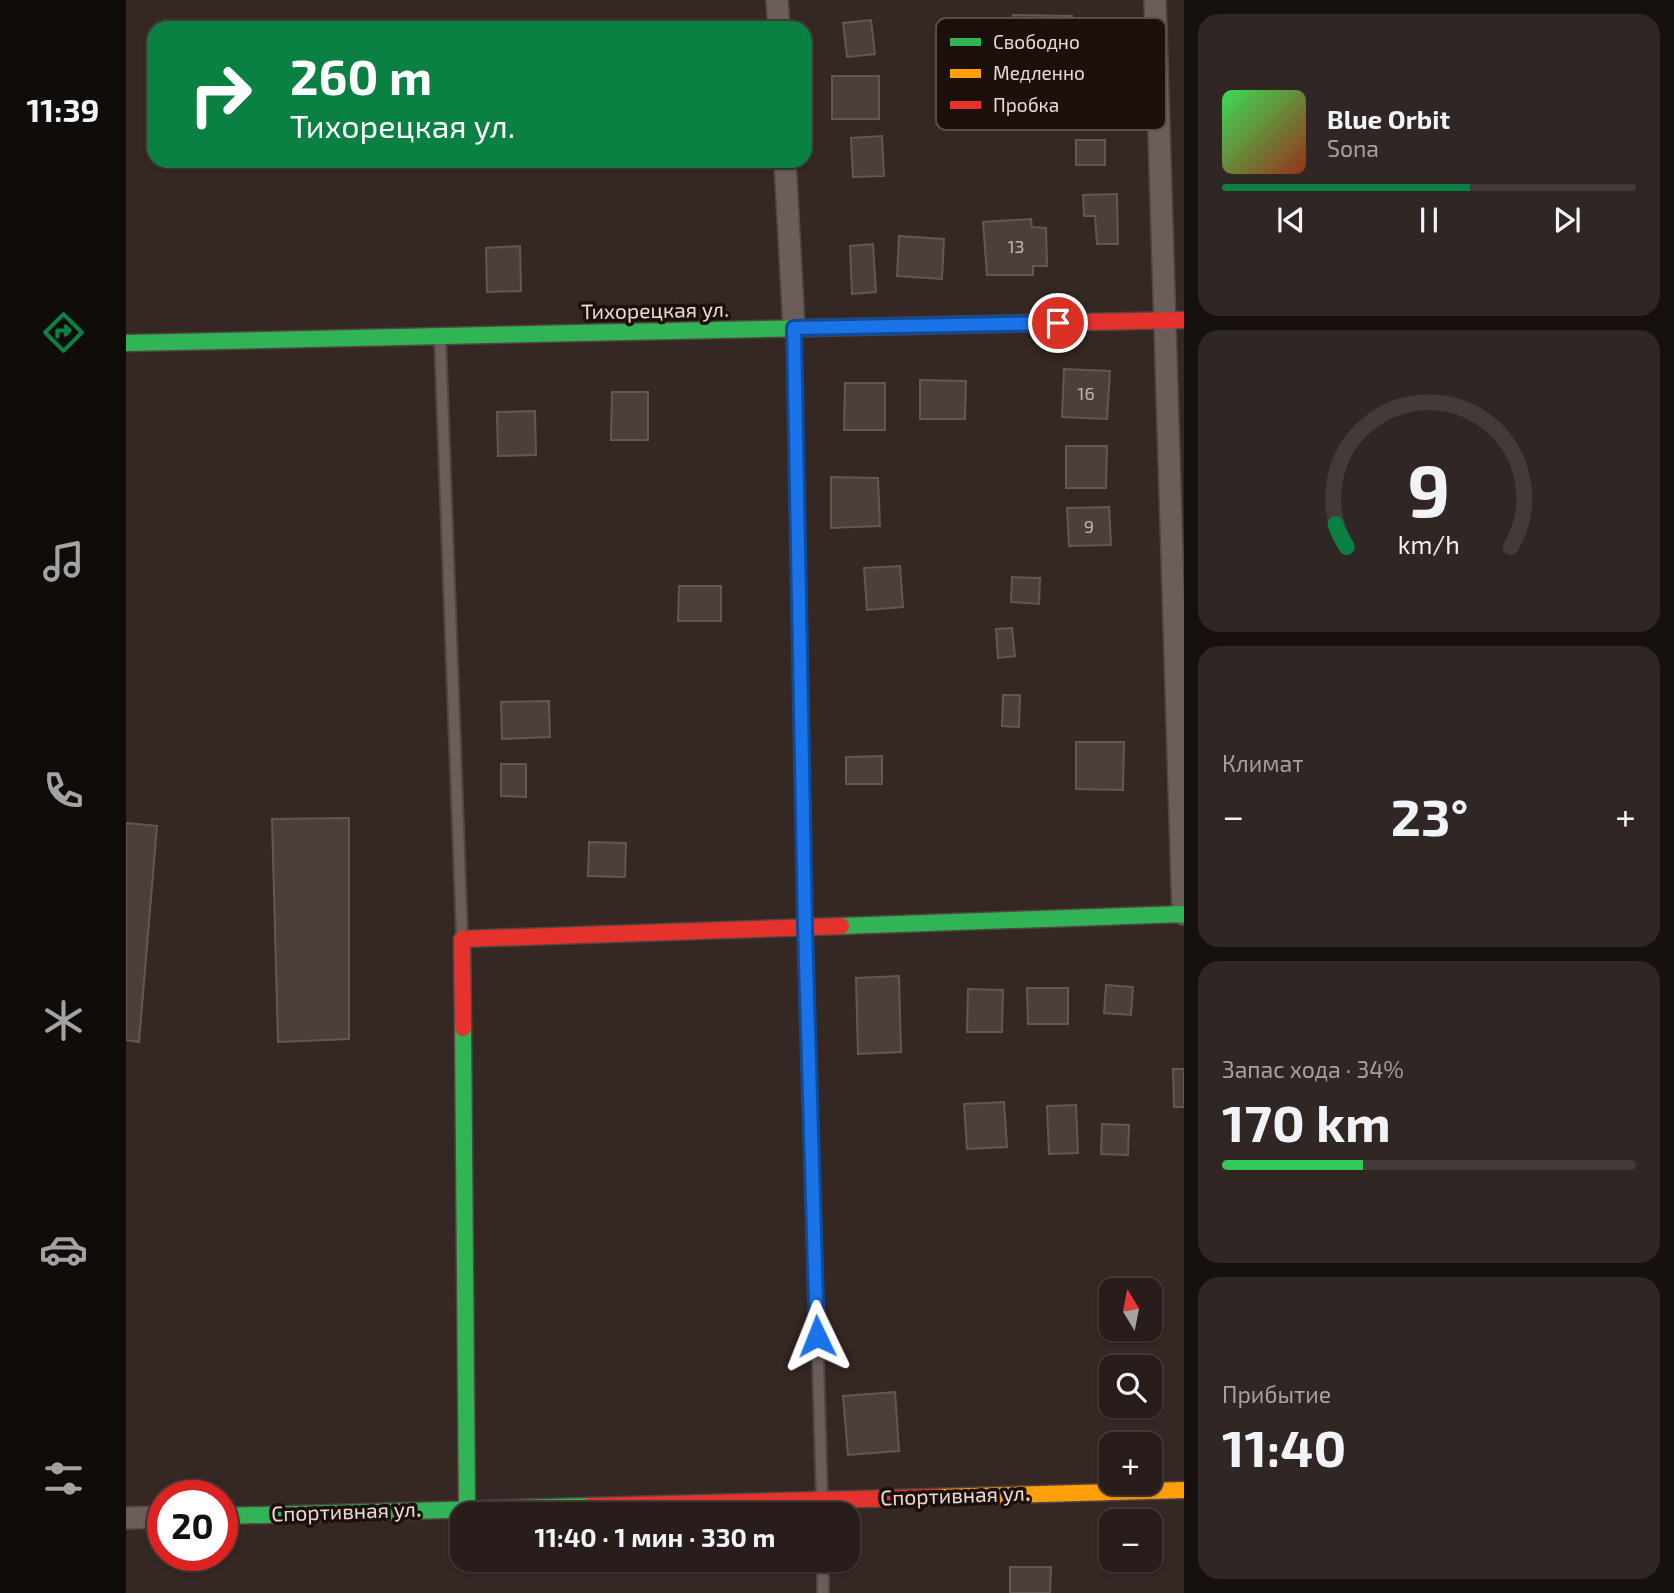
<!DOCTYPE html>
<html lang="ru">
<meta charset="utf-8">
<style>
body{margin:0;font-family:"Exo 2",sans-serif;background:#302623;color:#f1f3f6;height:100vh;display:flex;flex-direction:column;font-size:26px;white-space:nowrap}
*{box-sizing:border-box;margin:0}
p{font-size:23px;color:#a5a2a2}
.icon{flex:none;width:38px;height:38px;fill:none;stroke:currentColor;stroke-width:2;stroke-linecap:round;stroke-linejoin:round}
.map{position:relative;flex:1;overflow:hidden}
.details{display:flex;flex-direction:column;gap:14px;padding:14px;background:#16100e;width:490px}
.details>*{flex:none}
.banner{position:absolute;left:21px;top:21px;width:665px;height:147px;border-radius:21px;box-shadow:0 2px 5px #0004,0 0 0 2px #443b39;background:#0b8043;color:#fff;overflow:hidden}
.needle{width:46px;rotate:350deg}
.tools{position:absolute;left:973px;top:1278px;display:grid;gap:14px}
.tools a{display:grid;place-items:center;width:63px;height:63px;border-radius:14px;background:#281d1a;box-shadow:0 2px 5px #0004,0 0 0 2px #443b39;font-size:35px}
.speed{position:absolute;left:21px;top:1480px;display:flex;gap:14px;font-size:35px;font-weight:700;text-align:center}
.speed>*{display:grid;place-content:center;width:91px;height:91px;border-radius:50%;background:#281d1a;box-shadow:0 2px 5px #0004,0 0 0 2px #443b39;line-height:1}
.speed .limit{border:10px solid #d22;background:#fff;color:#111}
.pin{position:absolute;display:grid;place-items:center;width:60px;height:60px;color:#fff;margin:-30px;border:4px solid #fff;border-radius:50%;box-shadow:0 2px 7px #0007}
.me{position:absolute;width:77px;margin:-38px;rotate:358deg;stroke-linejoin:round;filter:drop-shadow(0 0 5px #0008)}
.turn{display:flex;align-items:center;gap:24px;height:147px;padding:0 28px;font-size:32px}
.turn .icon{width:91px;height:91px;stroke-width:2.5}
.turn b{display:block;font-size:49px;line-height:60px}
.big{font-size:52px;font-weight:700;line-height:1.1}
.details .tile{flex:1;display:flex;flex-direction:column;justify-content:center;gap:10px;min-width:0;padding:0 24px;border-radius:21px;background:#302623}
.details .dial{align-items:center;gap:0}
.dial svg{height:182px;overflow:visible;fill:none;stroke:#443b39;stroke-width:7;stroke-linecap:round;text-anchor:middle}
.dial text{fill:#f1f3f6;stroke:none}
.song{display:flex;align-items:center;gap:21px}
.cover{width:84px;height:84px;border-radius:10px;background:linear-gradient(135deg,hsl(130 70% 55%),hsl(10 70% 35%))}
.played{height:7px;border-radius:4px;background:linear-gradient(90deg,#0b8043 60%,#443b39 60%)}
.keys{display:flex;justify-content:space-around;direction:ltr}
.heat{display:flex;justify-content:space-between;align-items:center;font-size:38px;direction:ltr}
.charge{height:10px;border-radius:5px;background:linear-gradient(90deg,#34c759 34%,#443b39 0)}
.trip{position:absolute;left:324px;top:1502px;width:410px;height:70px;border-radius:21px;background:#281d1a;box-shadow:0 2px 5px #0004,0 0 0 2px #443b39;font-weight:700;line-height:70px;text-align:center}
main{display:flex;flex:1;min-height:0}
.dock{display:flex;flex-direction:column;width:126px;justify-content:space-around;align-items:center;background:#100c0a;color:#a5a2a2}
.dock .icon{width:49px;height:49px}
.dock .active{color:#0b8043}
.dock b{font-size:32px;color:#f1f3f6}
.map>svg:first-child{display:block}
</style>
<main>
<nav class="dock">
<b>11:39</b>
<svg class="icon active" aria-label="directions" viewBox="0 0 24 24"><path d="M12 3l9 9-9 9-9-9zM9 14v-3h6M13 9l2 2-2 2"/></svg>
<svg class="icon" aria-label="music" viewBox="0 0 24 24"><path d="M9 18V5l10-2v13"/><circle cx="6" cy="18" r="3"/><circle cx="16" cy="16" r="3"/></svg>
<svg class="icon" aria-label="phone" viewBox="0 0 24 24"><path d="M5 4h4l2 5-3 2q2 4 5 5l2-3 5 2v4C11 20 4 13 5 4z"/></svg>
<svg class="icon" aria-label="climate" viewBox="0 0 24 24"><path d="M12 3v18M4 7l16 10M4 17L20 7"/></svg>
<svg class="icon" aria-label="car" viewBox="0 0 24 24"><path d="M5 17H2v-5l4-1 3-4h7l3 4 3 1v5h-3M9 17h6M6 11h13"/><circle cx="7" cy="17" r="2"/><circle cx="17" cy="17" r="2"/></svg>
<svg class="icon" aria-label="filters" viewBox="0 0 24 24"><path d="M4 7h16M4 17h16"/><circle cx="9" cy="7" r="2"/><circle cx="15" cy="17" r="2"/></svg>
</nav>
<div class="map">
<svg width="1058" height="1593" viewBox="0 0 1058 1593">
<rect width="100%" height="100%" fill="#352722"/>
<path fill="#4b3f3b" stroke="#645753" stroke-width="2" d="M887 15 946 16V50L887 49Z
M745 20 749 54 721 57 717 23Z
M706 76H753V119H706Z
M756 136 758 176 727 177 725 138Z
M950 140H979V165H950Z
M991 194 992 244H971L969 216H958L957 195Z
M905 219 906 227 920 228 921 266H907V275H861L857 222Z
M773 236 818 239 816 279 771 276Z
M747 244 750 292 726 294 724 246Z
M394 246 395 291 361 292 360 248Z
M938 369 984 371 981 419 936 417Z
M794 380 840 381 839 419H794Z
M719 383H759V430H718Z
M486 392H522V440H485Z
M409 411 410 455 372 456 371 412Z
M940 446H981L980 488H940Z
M705 477 752 478 754 526 705 528Z
M983 507 985 545 943 546 941 508Z
M774 566 777 607 741 610 738 568Z
M886 577 914 578 913 604 885 602Z
M553 586H595V621H552Z
M886 628 889 656 872 658 870 629Z
M877 695H894L893 727 876 726Z
M423 701 424 737 376 739 375 702Z
M950 742H998L997 790 950 789Z
M756 756V784H720V757Z
M375 764H400V797L375 796Z
M223 818V1039L152 1042 146 819Z
M0 823 31 826 13 1042 0 1040Z
M463 842 500 843 499 877 462 876Z
M773 976 775 1052 732 1054 730 978Z
M980 985 1007 987 1005 1015 978 1013Z
M901 988H942V1024H902Z
M842 989 877 990 876 1032H841Z
M1047 1069H1058V1107H1048Z
M878 1102 881 1147 841 1149 838 1104Z
M950 1105 952 1153 923 1154 921 1106Z
M976 1124 1003 1125 1002 1155 975 1154Z
M769 1392 773 1451 722 1455 717 1396Z
M884 1567H925L924 1593H884Z"/>
<g fill="none" stroke-linecap="round" stroke-linejoin="round">
<g stroke="#524541" stroke-width="14">
<path id="lane" d="M668 331 679 927 696 1498
M314 337 336 936
M697 1559V1593"/>
</g>
<g stroke="#524541" stroke-width="24">
<path id="street" d="M651 0 653 28
M1029 0 1057 914
M659 161 668 328
M0 1518 37 1517"/>
</g>
<g stroke="#524541" stroke-width="19">
<path id="fast" d="M0 343 729 327
M715 926 1058 914
M337 1028 341 1509
M96 1516 464 1506"/>
</g>
<g stroke="#524541" stroke-width="19">
<path id="slow" d="M811 1497 1058 1490"/>
</g>
<g stroke="#524541" stroke-width="19">
<path id="jam" d="M729 327 1058 320
M337 1028 336 939 715 926
M464 1506 811 1497"/>
</g>
<use href="#lane" stroke="#6b5e5a" stroke-width="10"/>
<use href="#street" stroke="#6b5e5a" stroke-width="21"/>
<use href="#fast" stroke="#30b455" stroke-width="16"/>
<use href="#slow" stroke="#ff9f0a" stroke-width="16"/>
<use href="#jam" stroke="#e5322d" stroke-width="16"/>
</g>
<g fill="none" stroke-linecap="round" stroke-linejoin="round">
<g stroke="#114b97" stroke-width="18">
<path id="route" d="M691 1336 679 927 668 328 932 323"/>
</g>
<use href="#route" stroke="#1a73e8" stroke-width="12"/>
</g>
<g text-anchor="middle" stroke-width="7" stroke-linejoin="round" paint-order="stroke">
<g font-size="18" fill="#c4b3ae">
<text x="890" y="253">13</text>
<text x="960" y="400">16</text>
<text x="963" y="533">9</text>
</g>
<g font-size="21" fill="#ecdad4" stroke="#1c100c">
<text transform="translate(529 311) rotate(-1)" y="7">Тихорецкая ул.</text>
<text transform="translate(829 1496) rotate(-2)" y="7">Спортивная ул.</text>
<text transform="translate(220 1512) rotate(-2)" y="7">Спортивная ул.</text>
</g>
</g>
<rect x="810" y="18" width="230" height="112" rx="10" fill="#1c100c" stroke="#5a4d48" stroke-width="2"/>
<rect x="824" y="38" width="31" height="8" fill="#30b455"/>
<rect x="824" y="69" width="31" height="9" fill="#ff9f0a"/>
<rect x="824" y="101" width="31" height="8" fill="#e5322d"/>
<g font-size="19" fill="#ecdad4">
<text x="867" y="49">Свободно</text>
<text x="867" y="80">Медленно</text>
<text x="867" y="112">Пробка</text>
</g>
</svg>
<div class="tools">
<a><svg class="needle" viewBox="-14 -14 28 28"><path d="M0-13l5 13h-10z" fill="#e53935"/><path d="M0 13l5-13h-10z" fill="#a5a2a2"/></svg></a>
<a><svg class="icon" aria-label="search" viewBox="0 0 24 24"><circle cx="10" cy="10" r="6"/><path d="M15 15l6 6"/></svg></a>
<a>+</a>
<a>−</a>
</div>
<div class="speed"><div class="limit">20</div></div>
<div class="pin" style="left:932px;top:323px;background:#d93025"><svg class="icon" aria-label="arrive" viewBox="0 0 24 24"><path d="M6 21V4h12l-3 4 3 4H6"/></svg></div>
<svg class="me" style="left:691px;top:1336px" viewBox="-20 -20 40 40"><path d="M0-17L14 15 0 8-14 15z" fill="#1a73e8" stroke="#fff" stroke-width="4"/></svg>
<div class="trip">11:40 · 1 мин · 330 m</div>
<div class="banner">
<div class="turn"><svg class="icon" aria-label="right" viewBox="0 0 24 24"><path d="M7 20v-9h11M14 6l5 5-5 5"/></svg><div><b>260 m</b>Тихорецкая ул.</div></div>
</div>
</div>
<section class="details">
<div class="tile">
<div class="song"><i class="cover"></i><div><b>Blue Orbit</b><p>Sona</p></div></div>
<div class="played"></div>
<div class="keys"><svg class="icon" aria-label="previous" viewBox="0 0 24 24"><path d="M18 5L8 12l10 7zM5 5v14"/></svg><svg class="icon" aria-label="pause" viewBox="0 0 24 24"><path d="M8 5v14M16 5v14"/></svg><svg class="icon" aria-label="next" viewBox="0 0 24 24"><path d="M6 5l10 7-10 7zM19 5v14"/></svg></div>
</div>
<div class="tile dial"><svg viewBox="0 0 100 80">
<path d="M14 69A42 42 0 1 1 86 69"/>
<path d="M14 69A42 42 0 0 1 9 59" stroke="#0b8043"/>
<text x="50" y="56" font-size="32" font-weight="700">9</text>
<text x="50" y="72" font-size="11">km/h</text>
</svg></div>
<div class="tile"><p>Климат</p>
<div class="heat"><a>−</a><b class="big">23°</b><a>+</a></div>
</div>
<div class="tile"><p>Запас хода · 34%</p><b class="big">170 km</b><div class="charge"></div></div>
<div class="tile"><p>Прибытие</p><b class="big">11:40</b></div>
</section>
</main>
